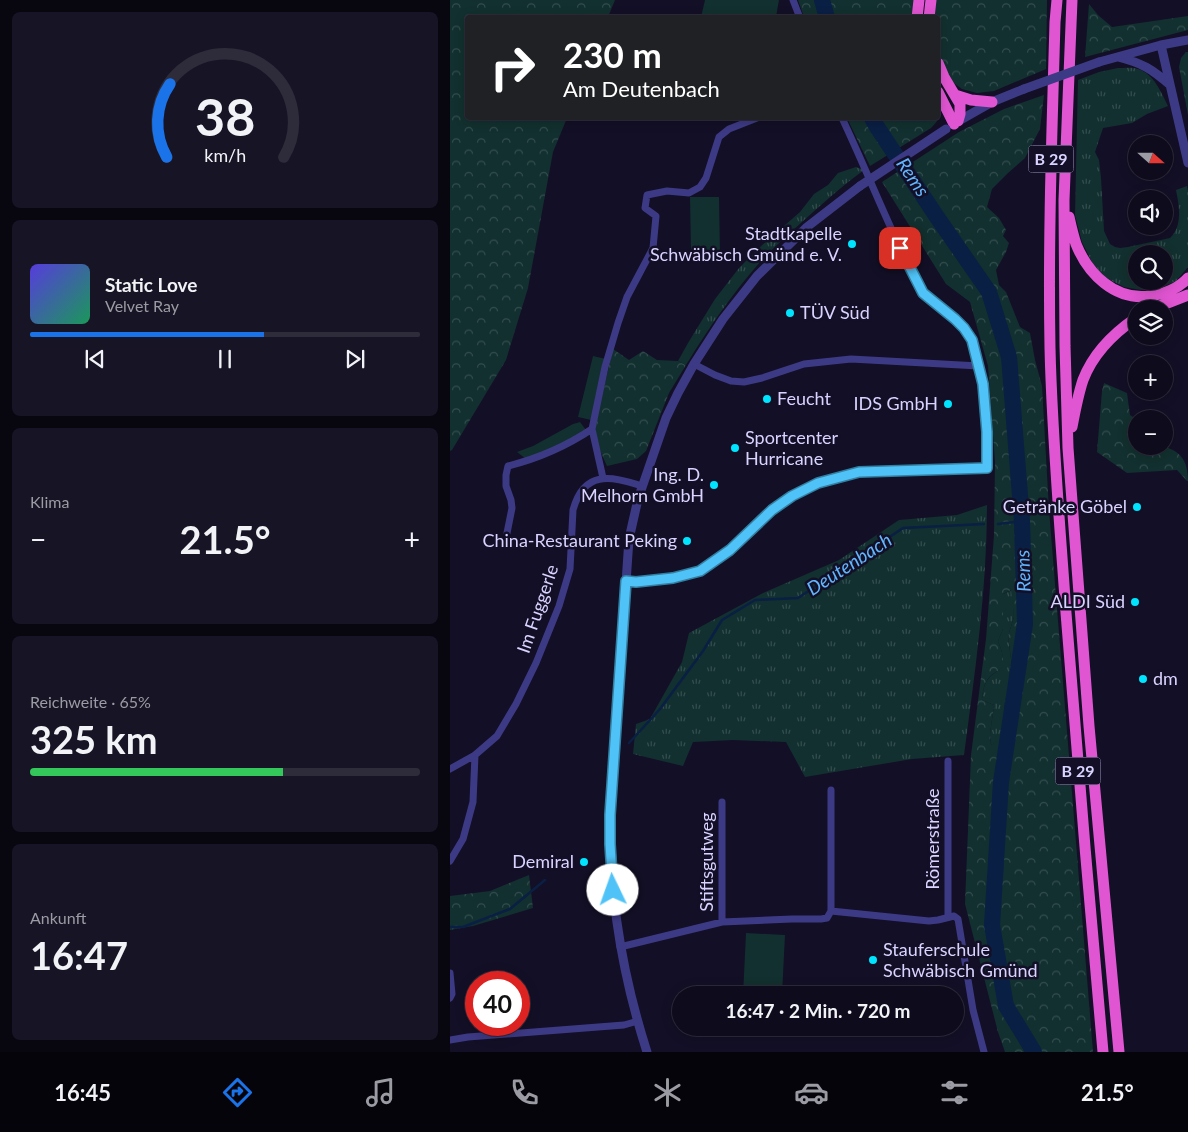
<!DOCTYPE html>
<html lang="de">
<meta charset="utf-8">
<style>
body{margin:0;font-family:Lato,sans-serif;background:#171425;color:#f1f3f6;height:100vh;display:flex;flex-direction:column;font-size:19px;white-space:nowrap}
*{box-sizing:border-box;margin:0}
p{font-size:16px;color:#9b9ba3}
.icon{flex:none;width:28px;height:28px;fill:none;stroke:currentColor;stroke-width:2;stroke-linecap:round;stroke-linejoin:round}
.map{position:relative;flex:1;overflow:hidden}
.panel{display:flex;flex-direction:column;gap:12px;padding:12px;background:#08060f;width:450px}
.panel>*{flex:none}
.guide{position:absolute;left:15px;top:15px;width:475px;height:105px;border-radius:5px;box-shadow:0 2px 12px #0003,0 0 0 1px #2e2b3b;background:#202124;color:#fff;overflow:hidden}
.needle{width:32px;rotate:111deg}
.fabs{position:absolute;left:678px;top:135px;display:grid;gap:10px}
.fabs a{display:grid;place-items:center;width:45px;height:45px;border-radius:50%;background:#0e0b1c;box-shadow:0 2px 12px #0003,0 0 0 1px #2e2b3b;font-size:25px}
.speed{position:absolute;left:15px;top:971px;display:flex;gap:10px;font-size:25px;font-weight:700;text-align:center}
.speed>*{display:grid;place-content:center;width:65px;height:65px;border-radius:50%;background:#0e0b1c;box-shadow:0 2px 12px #0003,0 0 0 1px #2e2b3b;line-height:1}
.speed .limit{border:8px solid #d22;background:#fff;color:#111}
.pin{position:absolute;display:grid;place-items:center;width:42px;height:42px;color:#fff;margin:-21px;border-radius:10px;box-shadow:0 2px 8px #0006}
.me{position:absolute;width:55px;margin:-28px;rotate:357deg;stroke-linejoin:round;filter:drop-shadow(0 0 4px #0008)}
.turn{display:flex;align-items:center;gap:18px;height:105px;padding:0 15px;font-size:22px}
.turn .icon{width:65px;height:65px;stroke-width:2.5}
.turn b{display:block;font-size:35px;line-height:42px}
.big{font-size:38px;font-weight:700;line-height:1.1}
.panel .card{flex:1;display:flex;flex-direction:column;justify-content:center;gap:8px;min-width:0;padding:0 18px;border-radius:8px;background:#171425}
.panel .dial{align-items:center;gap:0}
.dial svg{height:130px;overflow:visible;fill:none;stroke:#2e2b3b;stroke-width:7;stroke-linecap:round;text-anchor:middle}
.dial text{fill:#f1f3f6;stroke:none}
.song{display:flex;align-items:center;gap:15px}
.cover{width:60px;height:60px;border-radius:8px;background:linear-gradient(135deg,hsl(250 70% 55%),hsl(150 70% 35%))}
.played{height:5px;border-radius:2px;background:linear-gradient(90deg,#1a73e8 60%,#2e2b3b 60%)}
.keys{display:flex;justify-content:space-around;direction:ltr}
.heat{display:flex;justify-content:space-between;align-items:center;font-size:28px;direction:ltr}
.charge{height:8px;border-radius:4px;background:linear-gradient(90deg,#34c759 65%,#2e2b3b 0)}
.trip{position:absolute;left:222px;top:986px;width:292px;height:50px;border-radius:25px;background:#0e0b1c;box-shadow:0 2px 12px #0003,0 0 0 1px #2e2b3b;font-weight:700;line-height:50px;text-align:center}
.tabs{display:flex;height:80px;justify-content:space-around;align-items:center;background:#06040b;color:#9b9ba3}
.tabs .icon{width:35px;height:35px}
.tabs .on{color:#1a73e8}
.tabs b{font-size:22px;color:#f1f3f6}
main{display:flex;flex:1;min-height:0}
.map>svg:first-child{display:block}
</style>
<main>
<section class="panel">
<div class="card dial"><svg viewBox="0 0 100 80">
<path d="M14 69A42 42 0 1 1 86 69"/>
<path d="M14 69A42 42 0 0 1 16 24" stroke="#1a73e8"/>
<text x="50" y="56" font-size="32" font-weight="700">38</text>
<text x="50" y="72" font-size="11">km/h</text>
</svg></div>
<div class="card">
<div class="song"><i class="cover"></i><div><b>Static Love</b><p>Velvet Ray</p></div></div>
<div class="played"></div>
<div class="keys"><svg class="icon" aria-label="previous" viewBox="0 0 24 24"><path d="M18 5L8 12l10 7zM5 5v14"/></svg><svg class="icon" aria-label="pause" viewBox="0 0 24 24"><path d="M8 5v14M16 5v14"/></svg><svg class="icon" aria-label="next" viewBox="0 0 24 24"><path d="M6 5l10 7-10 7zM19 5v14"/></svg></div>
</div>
<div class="card"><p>Klima</p>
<div class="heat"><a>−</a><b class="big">21.5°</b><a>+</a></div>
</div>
<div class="card"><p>Reichweite · 65%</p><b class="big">325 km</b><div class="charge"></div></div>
<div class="card"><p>Ankunft</p><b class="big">16:47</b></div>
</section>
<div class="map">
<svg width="738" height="1052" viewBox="0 0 738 1052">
<defs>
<pattern id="grass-tufts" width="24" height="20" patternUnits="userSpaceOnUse" patternTransform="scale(1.25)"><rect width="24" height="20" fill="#12302f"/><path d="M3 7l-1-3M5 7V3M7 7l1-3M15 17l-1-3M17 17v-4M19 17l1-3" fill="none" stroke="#344d4e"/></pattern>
<pattern id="forest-crowns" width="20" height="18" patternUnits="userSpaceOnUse" patternTransform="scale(1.25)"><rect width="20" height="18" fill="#12302f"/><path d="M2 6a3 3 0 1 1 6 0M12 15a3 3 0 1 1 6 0" fill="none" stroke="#344d4e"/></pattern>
</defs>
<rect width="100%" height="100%" fill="#130f26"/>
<path fill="url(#grass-tufts)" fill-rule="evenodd" d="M668 68C674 68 683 67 688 69 704 74 711 92 718 106L697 114 682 123 653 128 645 152 649 160 651 178 654 231 660 244 665 247 670 248 678 247 720 238C733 226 729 205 726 190L737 186 738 191V267L726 281 713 287 691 290 674 287 656 278 643 264 632 242 625 215 628 80 649 72ZM686 254H714V281H686Z
M406 167 414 170C392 186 372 204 352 222 338 235 323 248 310 262 282 294 258 329 236 365L228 361 238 343 265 299 289 268 309 248 350 212 364 194 378 185 388 173Z
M537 505C537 589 525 672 514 755L462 759 355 777 336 742 283 740 243 742 233 766 183 754 186 724 200 719 232 662 239 633 313 593 389 560 449 520 507 515Z
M562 590 564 617 558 636 563 674 555 701 552 739 541 745 540 734 544 705 532 700C534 680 537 678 553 667L552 652 548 641 553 629V594Z"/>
<path fill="url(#forest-crowns)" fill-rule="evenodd" d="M0 0H165L158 17 18 18V118H117L103 152 78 288 56 360 2 450 0 451Z
M348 0H466L464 18 354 17Z
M486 0H597L596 69 544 91 527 93 512 89 501 81 491 61 488 47V18H484Z
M639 4 648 15 662 27 738 16V30L635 57Z
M736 52H738V115L729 67 731 58Z
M594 95 590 129 575 158 558 173 542 189 537 207 549 218 556 230 553 236 559 243 556 252 546 270 549 285 556 292 570 327 580 333 585 360 592 386 599 510 643 1052H555L548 1032 515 904 521 755 536 639 544 535 545 462 538 366 520 302 496 284 432 182 509 132 554 109ZM561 590 564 617 558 636 563 674 555 701 552 738 541 745 540 734 544 705 532 700C534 680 537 677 554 667L552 652 548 641 553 629V594Z
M488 99C494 113 491 117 481 128L420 166 397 118H488Z
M163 349 179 360 193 351 207 360 228 361 236 365 219 393 196 451 187 459 157 466 147 444 145 426Z
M654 383 677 393 680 415 686 419V446C695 446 707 444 715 447 733 452 738 464 738 481H737L727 470 677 473 647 452 652 391Z
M79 875 83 908 23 926 0 930V896L40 891Z"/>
<path fill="#12302f" d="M255 0H329L326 17H251Z
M240 197H269L270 253H241Z
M143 356 156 359 141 420 128 417Z
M130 422 136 430 114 443 76 459 67 452 83 446 123 424Z
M296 933 335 935 332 995H293Z"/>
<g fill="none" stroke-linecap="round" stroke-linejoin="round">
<path stroke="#0a1f44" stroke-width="2.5" d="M548 524 572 521
M179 743 210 709 253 651 272 620 305 600 348 598 453 528 534 524
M0 927H13L60 909 95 880"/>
<path stroke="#0a1f44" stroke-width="16" d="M372 0 377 18
M422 118 427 127 487 217 539 292 559 357 572 521 575 624 551 782 542 925 556 1006 584 1052"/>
<path stroke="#3d3a85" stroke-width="7" d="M343 0 350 18
M244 364 265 375 281 381 294 382 312 378 354 364 401 359 529 366
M153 478 142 429 155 367 168 323 177 297 203 248 206 216 195 208 197 195 217 191 239 193 250 187 256 178 269 137 279 129 307 118
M57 533 62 508 61 500 56 486V475L58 466C90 458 115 447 142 429
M176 581 186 582 223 578 251 571 280 550 322 510 342 496 369 483 409 472 537 468C537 431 538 357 513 328 505 318 495 311 485 303 480 299 474 296 471 290 441 234 419 175 392 118
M0 769 25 755 47 736 66 704 86 663 109 606 120 569 123 510C134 470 160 476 192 486
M381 790V911L479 921 488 920 504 916 508 919 523 1010 534 1052
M272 802V922
M0 861 13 839 23 802 25 755
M498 917V761
M170 947 272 922 342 919H371L377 918 381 911
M0 973 2 994 0 998
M0 1040 18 1037 174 1025 188 1021"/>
<path stroke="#3d3a85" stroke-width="9" d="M711 45 738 163
M668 57C692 63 702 69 720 85
M649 62 711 45 738 40
M505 123 542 102 574 89
M197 1052C172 974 159 897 160 815L179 539 188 499 216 418 228 393 244 364 273 319 307 276 357 227 410 186"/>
<path stroke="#e055d1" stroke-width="11" d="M607 0 605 22C602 131 598 239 600 348 602 437 610 525 616 613 627 759 640 906 653 1052
M622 0 614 200 615 346 618 448 639 726 669 1052
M467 18 469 0
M479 18 481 0
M488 63 494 77 510 104V114L508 121
M488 92 504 124
M505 95 521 100 542 102
M619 217C621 226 623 235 626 244 638 274 665 301 700 296 714 294 728 289 738 278
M702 309 738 295
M622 427C625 411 628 395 633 380 643 354 664 333 686 318"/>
<path stroke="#3d3a85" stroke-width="9" d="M574 89 649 62
M410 186 496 129"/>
</g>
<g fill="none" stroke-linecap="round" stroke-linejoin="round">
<g stroke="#337fa1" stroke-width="12">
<path id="route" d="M163 890 160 844V815L176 581 186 582 223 578 250 571 280 550 322 510 342 496 368 483 409 472 537 468V432L533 384 522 340 514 328 505 319 473 293 450 248"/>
</g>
<use href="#route" stroke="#4fc3f7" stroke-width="9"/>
</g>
<g fill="#00e5ff" stroke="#130f26" stroke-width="2">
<circle cx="402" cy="244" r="5"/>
<circle cx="340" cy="313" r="5"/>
<circle cx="317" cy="399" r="5"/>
<circle cx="498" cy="404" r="5"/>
<circle cx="285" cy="448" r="5"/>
<circle cx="264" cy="485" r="5"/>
<circle cx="687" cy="507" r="5"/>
<circle cx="237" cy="541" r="5"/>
<circle cx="685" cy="602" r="5"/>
<circle cx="693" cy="679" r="5"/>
<circle cx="134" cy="862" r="5"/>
<circle cx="423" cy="960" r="5"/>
</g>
<g text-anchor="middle" stroke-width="5" stroke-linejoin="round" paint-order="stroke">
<g fill="#130f26" stroke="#9e99be" stroke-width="1">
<rect x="578.5" y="145.5" width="45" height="27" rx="4"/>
<rect x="605.5" y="757.5" width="45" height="27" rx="4"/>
</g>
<g font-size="16" font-weight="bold" fill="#d9d4ff">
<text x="601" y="165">B 29</text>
<text x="628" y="777">B 29</text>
</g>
<g font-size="18" fill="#d9d4ff" stroke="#130f26" text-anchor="end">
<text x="392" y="240">Stadtkapelle<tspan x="392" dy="21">Schwäbisch Gmünd e. V.</tspan></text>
<text x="350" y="319" text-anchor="start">TÜV Süd</text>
<text x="327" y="405" text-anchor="start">Feucht</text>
<text x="488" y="410">IDS GmbH</text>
<text x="295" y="444" text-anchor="start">Sportcenter<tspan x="295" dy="21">Hurricane</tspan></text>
<text x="254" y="481">Ing. D.<tspan x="254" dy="21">Melhorn GmbH</tspan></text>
<text x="677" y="513">Getränke Göbel</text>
<text x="227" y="547">China-Restaurant Peking</text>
<text x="675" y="608">ALDI Süd</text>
<text x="703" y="685" text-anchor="start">dm</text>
<text x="124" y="868">Demiral</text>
<text x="433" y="956" text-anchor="start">Stauferschule<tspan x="433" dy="21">Schwäbisch Gmünd</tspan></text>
</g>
<g font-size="18" fill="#d9d4ff" stroke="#130f26">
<text transform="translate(88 609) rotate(-71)" y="6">Im Fuggerle</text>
<text transform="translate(483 839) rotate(-90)" y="6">Römerstraße</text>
<text transform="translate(257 862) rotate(-90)" y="6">Stiftsgutweg</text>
</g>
<g font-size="19" font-style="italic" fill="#62b6ff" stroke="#130f26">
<text transform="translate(463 177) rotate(56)" y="7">Rems</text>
<text transform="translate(399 564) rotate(-33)" y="7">Deutenbach</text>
<text transform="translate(573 571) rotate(-92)" y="7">Rems</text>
</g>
</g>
</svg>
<div class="fabs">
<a><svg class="needle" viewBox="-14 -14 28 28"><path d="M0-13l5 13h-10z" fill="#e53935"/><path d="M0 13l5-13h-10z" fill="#9b9ba3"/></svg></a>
<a><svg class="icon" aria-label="sound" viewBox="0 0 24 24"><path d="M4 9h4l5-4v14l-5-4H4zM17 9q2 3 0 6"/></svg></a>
<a><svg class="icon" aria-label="search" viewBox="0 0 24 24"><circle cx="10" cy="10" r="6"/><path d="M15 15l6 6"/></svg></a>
<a><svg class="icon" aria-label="layers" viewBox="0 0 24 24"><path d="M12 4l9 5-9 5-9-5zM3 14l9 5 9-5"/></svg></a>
<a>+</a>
<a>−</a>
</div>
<div class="speed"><div class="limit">40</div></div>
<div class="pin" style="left:450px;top:248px;background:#d93025"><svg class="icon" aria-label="arrive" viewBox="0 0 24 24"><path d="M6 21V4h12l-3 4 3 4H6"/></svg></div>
<svg class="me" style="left:163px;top:890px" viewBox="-20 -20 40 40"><circle r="19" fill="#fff"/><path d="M0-13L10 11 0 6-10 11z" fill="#4fc3f7"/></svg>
<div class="trip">16:47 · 2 Min. · 720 m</div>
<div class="guide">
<div class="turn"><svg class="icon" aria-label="right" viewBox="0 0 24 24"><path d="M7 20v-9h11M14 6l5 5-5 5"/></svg><div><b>230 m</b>Am Deutenbach</div></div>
</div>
</div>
</main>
<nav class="tabs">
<b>16:45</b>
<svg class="icon on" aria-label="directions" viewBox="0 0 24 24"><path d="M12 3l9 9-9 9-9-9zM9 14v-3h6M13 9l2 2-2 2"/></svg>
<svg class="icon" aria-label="music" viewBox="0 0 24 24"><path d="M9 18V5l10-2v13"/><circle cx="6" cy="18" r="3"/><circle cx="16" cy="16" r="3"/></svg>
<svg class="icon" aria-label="phone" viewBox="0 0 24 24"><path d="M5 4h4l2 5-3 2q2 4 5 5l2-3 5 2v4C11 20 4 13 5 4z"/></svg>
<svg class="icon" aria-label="climate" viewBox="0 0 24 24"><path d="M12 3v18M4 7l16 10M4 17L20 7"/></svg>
<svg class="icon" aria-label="car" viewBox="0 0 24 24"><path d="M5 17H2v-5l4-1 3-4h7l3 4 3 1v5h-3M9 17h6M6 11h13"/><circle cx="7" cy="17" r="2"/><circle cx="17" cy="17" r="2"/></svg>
<svg class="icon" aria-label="filters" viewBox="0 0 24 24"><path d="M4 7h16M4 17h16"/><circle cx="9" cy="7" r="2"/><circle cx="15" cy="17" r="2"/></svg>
<b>21.5°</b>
</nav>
